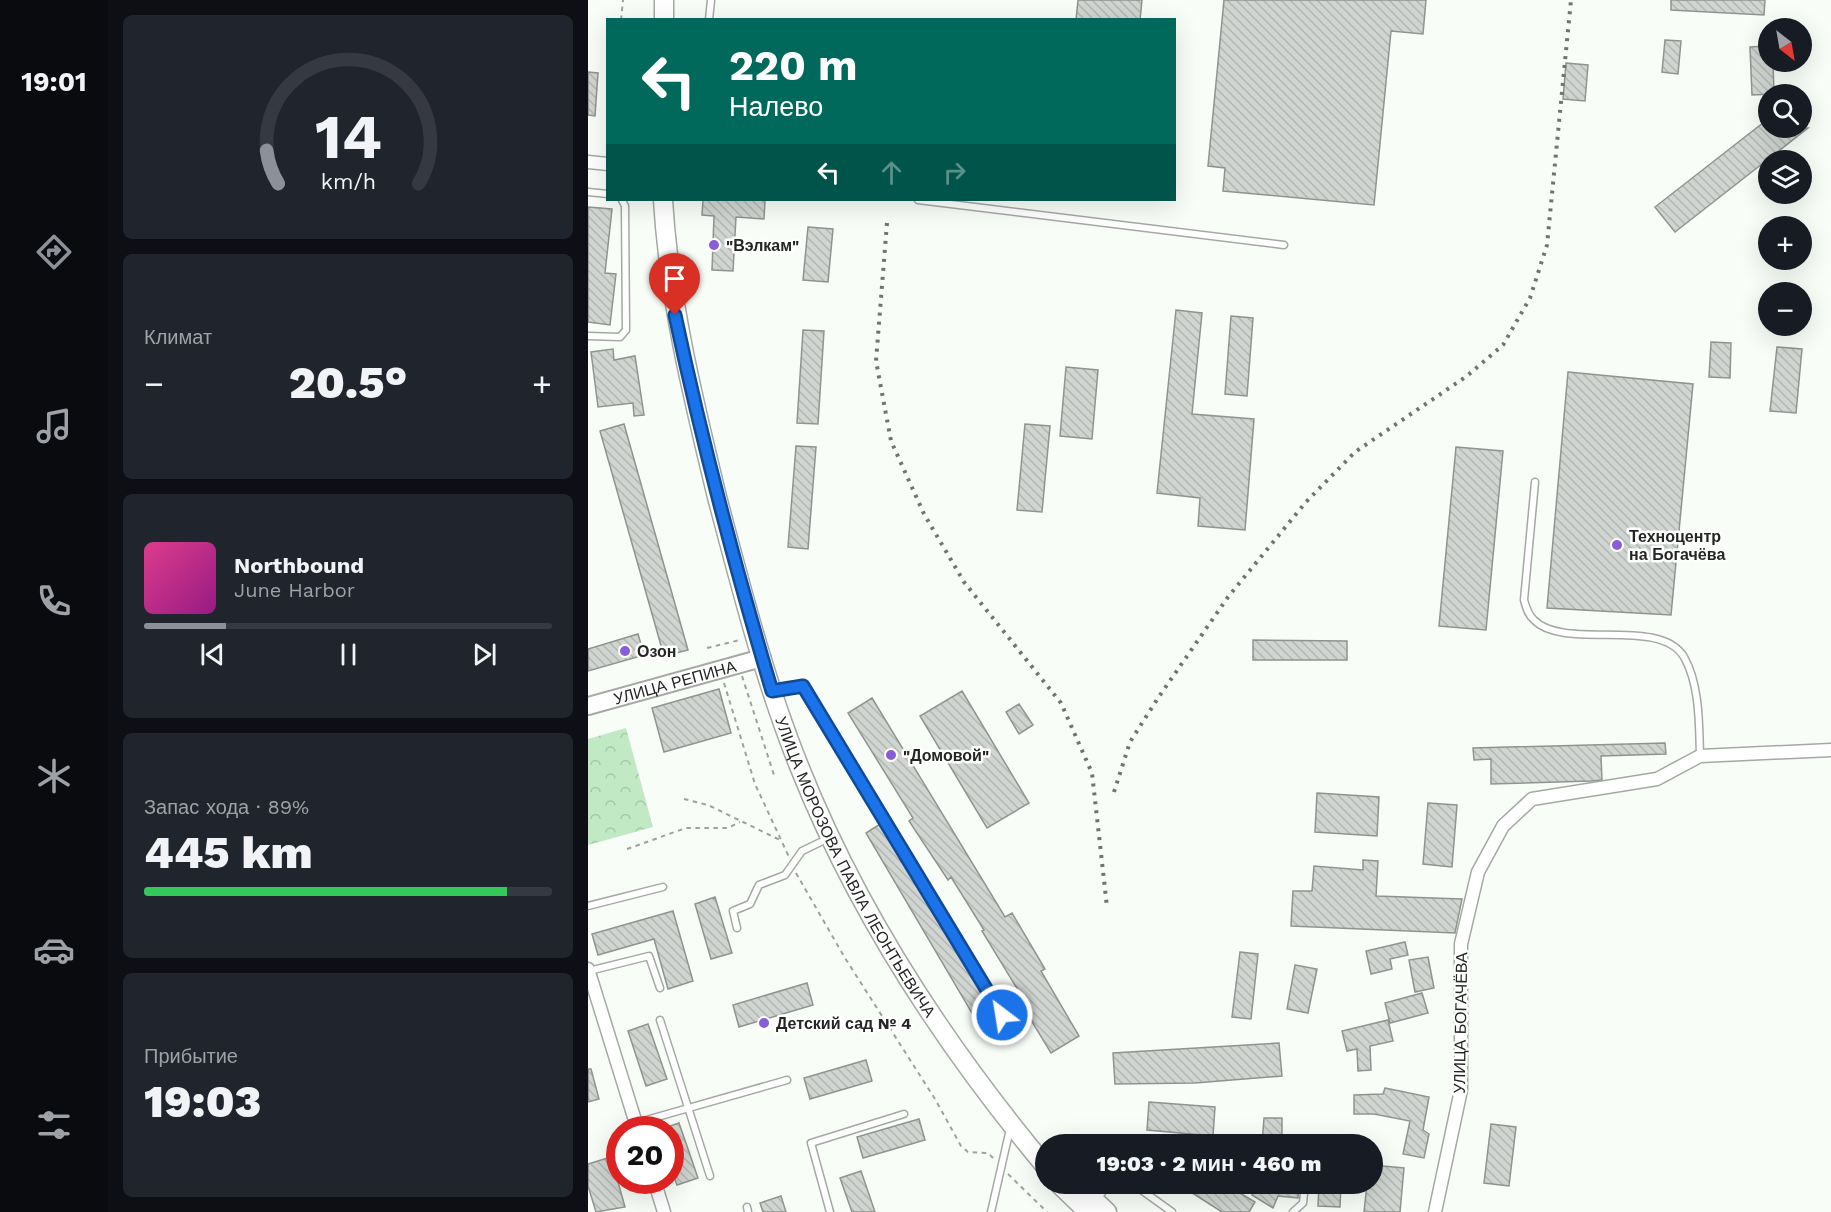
<!DOCTYPE html>
<html lang="ru">
<meta charset="utf-8">
<style>
body{margin:0;font-family:"Work Sans",sans-serif;background:#20242c;color:#f1f3f6;height:100vh;display:flex;flex-direction:column;font-size:22px;white-space:nowrap}
*{box-sizing:border-box;margin:0}
p{font-size:20px;color:#9ea1a6}
.icon{flex:none;width:33px;height:33px;fill:none;stroke:currentColor;stroke-width:2;stroke-linecap:round;stroke-linejoin:round}
.map{position:relative;flex:1;overflow:hidden}
.details{display:flex;flex-direction:column;gap:15px;padding:15px;background:#0d0f14;width:480px}
.details>*{flex:none}
.top-card{position:absolute;left:18px;top:18px;width:570px;height:183px;border-radius:0px;box-shadow:0 6px 24px #0002;background:#00695c;color:#fff;overflow:hidden}
.needle{width:39px;rotate:149deg}
.controls{position:absolute;left:1170px;top:18px;display:grid;gap:12px}
.controls a{display:grid;place-items:center;width:54px;height:54px;border-radius:50%;background:#171b24;box-shadow:0 6px 24px #0002;font-size:30px}
.speed{position:absolute;left:18px;top:1116px;display:flex;gap:12px;font-size:30px;font-weight:700;text-align:center}
.speed>*{display:grid;place-content:center;width:78px;height:78px;border-radius:50%;background:#171b24;box-shadow:0 6px 24px #0002;line-height:1}
.speed .limit{border:9px solid #d22;background:#fff;color:#111}
.pin{position:absolute;display:grid;place-items:center;width:51px;height:51px;color:#fff;margin:-62px -26px;border-radius:50% 50% 50% 0;rotate:-45deg;box-shadow:0 0 6px #0007}
.pin .icon{rotate:45deg}
.me{position:absolute;width:66px;margin:-33px;rotate:329deg;stroke-linejoin:round;filter:drop-shadow(0 0 4px #0008)}
.turn{display:flex;align-items:center;gap:21px;height:126px;padding:0 24px;font-size:27px}
.turn .icon{width:78px;height:78px;stroke-width:2.5}
.turn b{display:block;font-size:42px;line-height:51px}
.lanes{display:flex;align-items:center;height:57px;padding:0 24px;background:#0003;justify-content:center;gap:30px;direction:ltr}
.lanes .off{opacity:.35}
.big{font-size:45px;font-weight:800;line-height:1.1}
.details .card{flex:1;display:flex;flex-direction:column;justify-content:center;gap:9px;min-width:0;padding:0 21px;border-radius:9px;background:#20242c}
.details .dial{align-items:center;gap:0}
.dial svg{height:156px;overflow:visible;fill:none;stroke:#363941;stroke-width:7;stroke-linecap:round;text-anchor:middle}
.dial text{fill:#f1f3f6;stroke:none}
.song{display:flex;align-items:center;gap:18px}
.cover{width:72px;height:72px;border-radius:9px;background:linear-gradient(135deg,hsl(330 70% 55%),hsl(310 70% 35%))}
.played{height:6px;border-radius:3px;background:linear-gradient(90deg,#8c9099 20%,#363941 20%)}
.keys{display:flex;justify-content:space-around;direction:ltr}
.heat{display:flex;justify-content:space-between;align-items:center;font-size:33px;direction:ltr}
.charge{height:9px;border-radius:4px;background:linear-gradient(90deg,#34c759 89%,#363941 0)}
.trip{position:absolute;left:447px;top:1134px;width:348px;height:60px;border-radius:30px;background:#171b24;box-shadow:0 6px 24px #0002;font-weight:800;line-height:60px;text-align:center}
main{display:flex;flex:1;min-height:0}
.tabs{display:flex;flex-direction:column;width:108px;justify-content:space-around;align-items:center;background:#090b0e;color:#9ea1a6}
.tabs .icon{width:42px;height:42px}
.tabs .current{color:#8c9099}
.tabs b{font-size:27px;color:#f1f3f6}
.map>svg:first-child{display:block}
</style>
<main>
<nav class="tabs">
<b>19:01</b>
<svg class="icon current" aria-label="directions" viewBox="0 0 24 24"><path d="M12 3l9 9-9 9-9-9zM9 14v-3h6M13 9l2 2-2 2"/></svg>
<svg class="icon" aria-label="music" viewBox="0 0 24 24"><path d="M9 18V5l10-2v13"/><circle cx="6" cy="18" r="3"/><circle cx="16" cy="16" r="3"/></svg>
<svg class="icon" aria-label="phone" viewBox="0 0 24 24"><path d="M5 4h4l2 5-3 2q2 4 5 5l2-3 5 2v4C11 20 4 13 5 4z"/></svg>
<svg class="icon" aria-label="climate" viewBox="0 0 24 24"><path d="M12 3v18M4 7l16 10M4 17L20 7"/></svg>
<svg class="icon" aria-label="car" viewBox="0 0 24 24"><path d="M5 17H2v-5l4-1 3-4h7l3 4 3 1v5h-3M9 17h6M6 11h13"/><circle cx="7" cy="17" r="2"/><circle cx="17" cy="17" r="2"/></svg>
<svg class="icon" aria-label="filters" viewBox="0 0 24 24"><path d="M4 7h16M4 17h16"/><circle cx="9" cy="7" r="2"/><circle cx="15" cy="17" r="2"/></svg>
</nav>
<section class="details">
<div class="card dial"><svg viewBox="0 0 100 80">
<path d="M14 69A42 42 0 1 1 86 69"/>
<path d="M14 69A42 42 0 0 1 8 52" stroke="#8c9099"/>
<text x="50" y="56" font-size="32" font-weight="700">14</text>
<text x="50" y="72" font-size="11">km/h</text>
</svg></div>
<div class="card"><p>Климат</p>
<div class="heat"><a>−</a><b class="big">20.5°</b><a>+</a></div>
</div>
<div class="card">
<div class="song"><i class="cover"></i><div><b>Northbound</b><p>June Harbor</p></div></div>
<div class="played"></div>
<div class="keys"><svg class="icon" aria-label="previous" viewBox="0 0 24 24"><path d="M18 5L8 12l10 7zM5 5v14"/></svg><svg class="icon" aria-label="pause" viewBox="0 0 24 24"><path d="M8 5v14M16 5v14"/></svg><svg class="icon" aria-label="next" viewBox="0 0 24 24"><path d="M6 5l10 7-10 7zM19 5v14"/></svg></div>
</div>
<div class="card"><p>Запас хода · 89%</p><b class="big">445 km</b><div class="charge"></div></div>
<div class="card"><p>Прибытие</p><b class="big">19:03</b></div>
</section>
<div class="map">
<svg width="1243" height="1212" viewBox="0 0 1243 1212">
<defs>
<pattern id="forest-crowns" width="20" height="18" patternUnits="userSpaceOnUse" patternTransform="scale(1.5)"><rect width="20" height="18" fill="#c1e9c4"/><path d="M2 6a3 3 0 1 1 6 0M12 15a3 3 0 1 1 6 0" fill="none" stroke="#a6c8a8"/></pattern>
<pattern id="building-back-hatch" width="6" height="6" patternUnits="userSpaceOnUse" patternTransform="scale(1.5)"><rect width="6" height="6" fill="#d0d5d1"/><path d="M-1 5l2 2M0 0l6 6M5-1l2 2" fill="none" stroke="#b2b7b3"/></pattern>
</defs>
<rect width="100%" height="100%" fill="#f8fdf8"/>
<path fill="url(#forest-crowns)" d="M38 728 65 827 0 845V739Z"/>
<path fill="url(#building-back-hatch)" stroke="#909490" stroke-width="1.5" d="M490 0H554L552 20H488Z
M636 0H838L835 34 803 31 786 205 635 191 637 168 620 166Z
M1083 0H1177L1176 15 1083 10Z
M1077 40 1093 41 1090 74 1074 72Z
M1180 46V62H1185L1186 94 1164 95 1162 47Z
M978 63 1000 65 997 101 975 99Z
M0 72 10 73 7 116 0 115Z
M1180 119V128H1220L1087 232 1067 207Z
M115 200H177L176 219 148 217 145 271 124 270 126 216 114 215Z
M0 207 24 209 17 273 28 274 22 325 0 322Z
M220 227 245 229 240 282 215 280Z
M588 310 614 313 604 414 666 419 657 530 610 526 612 498 569 493Z
M643 316 665 318 659 396 637 394Z
M215 330 236 331 230 424 209 423Z
M1123 342 1143 343 1142 378 1121 377Z
M1189 347 1214 349 1208 413 1182 411Z
M25 349 26 360 47 356 56 415 46 416 45 403 10 407 3 352Z
M478 367 510 370 504 439 472 436Z
M980 372 1105 384 1083 615 959 608Z
M36 424 100 650 76 656 12 431Z
M437 424 462 426 454 512 429 510Z
M208 446 228 447 220 549 200 547Z
M868 447 915 451 898 630 851 626Z
M50 634 56 655 0 671V649Z
M665 640 759 641V660H665Z
M131 689 143 733 76 752 64 708Z
M374 691 441 803 399 828 332 716Z
M284 698 417 917 424 913 457 969 453 971 491 1036 463 1053 429 997 433 995 394 931 396 930 363 877 360 880 321 821 325 818 260 713Z
M431 704 445 725 431 734 418 712Z
M1077 743 1078 754 1013 756 1014 780 1003 781 903 784V759L886 760 885 748Z
M729 793 791 797 789 836 727 832Z
M840 803 869 805 864 867 835 864Z
M292 824 418 1032 401 1042 278 833Z
M775 860 790 861 788 896 874 899 867 933 703 926 705 891H724L726 866 775 870Z
M127 897 144 953 123 959 107 904Z
M85 911 105 981 80 989 66 939 10 955 4 934Z
M817 942 820 955 802 959 804 969 783 974 778 951Z
M652 952 670 954 663 1019 644 1017Z
M840 957 846 988 827 992 821 960Z
M707 965 729 969 720 1013 699 1009Z
M219 983 225 1005 151 1027 145 1005Z
M834 993 840 1013 802 1023 797 1003Z
M800 1020 805 1041 782 1046 783 1070 770 1071 769 1049 759 1051 754 1031Z
M60 1024 79 1079 58 1086 40 1031Z
M691 1043 694 1076 607 1083 527 1084 525 1053Z
M278 1060 284 1081 222 1099 216 1078Z
M0 1069H3L11 1099 0 1102Z
M797 1088 841 1097 835 1130 841 1134 836 1158 815 1154 822 1121 786 1114H766V1095L795 1094Z
M561 1102 627 1107 625 1136 559 1130Z
M676 1118H694V1144H674Z
M331 1119 337 1140 275 1158 269 1137Z
M91 1123 110 1178 89 1185 82 1165V1126Z
M903 1124 928 1127 921 1186 896 1183Z
M23 1157 37 1207 8 1212 0 1186V1164Z
M784 1165 816 1168 812 1212H776L779 1184H784Z
M273 1171 287 1212H264L252 1178Z
M590 1184H637L667 1202 661 1212H634Z
M672 1184H711L710 1198 690 1196 685 1208 664 1195Z
M731 1184H753L752 1207 730 1206Z
M193 1196 198 1212H175L172 1203Z"/>
<g fill="none" stroke-linecap="round" stroke-linejoin="round">
<g stroke="#a4a9a4" stroke-width="9">
<path id="lane" d="M121 20 123 0
M0 192 20 194
M330 200 696 245
M0 336 32 337 38 330 37 206 34 200
M947 482 936 600C938 607 940 615 946 620 976 651 1072 616 1096 657 1112 685 1111 725 1112 756
M185 691 215 686 414 1015
M0 906 75 887
M149 928 145 911 162 904 171 885 197 875 214 851 241 838
M1 971 61 956 72 988
M72 1020 122 1176
M48 1123 199 1080
M580 1144H594
M722 1144V1143
M545 1184 584 1212
M508 1200 521 1184
M159 1207 160 1212
M242 1212 223 1143 316 1114
M403 1212 422 1129
M705 1212 715 1203 717 1184"/>
</g>
<g stroke="#a4a9a4" stroke-width="15">
<path id="street" d="M0 162 20 164
M0 969 50 1130
M66 1180 76 1212
M847 1212 873 1090V944L890 872 915 826 944 799 1069 779 1112 756 1243 750"/>
</g>
<g stroke="#a4a9a4" stroke-width="20">
<g id="secondary">
<path id="s1" d="M0 706 174 658"/>
</g>
</g>
<g stroke="#a4a9a4" stroke-width="21">
<g id="primary">
<path d="M76 0V20"/>
<path id="s2" d="M75 200C81 301 105 398 129 497 153 587 176 679 211 766 269 912 357 1046 458 1167"/>
<path d="M471 1184 500 1212"/>
<path d="M489 1184 519 1212"/>
</g>
</g>
<path stroke="#9ea29e" stroke-width="2" stroke-dasharray="4.5 4.5" stroke-linecap="butt" d="M33 20 35 0
M119 648 152 640
M154 676 186 775
M136 683 167 784 201 857
M96 799 120 805 194 841
M39 849 98 828H140L152 822
M208 873 257 958 347 1099 373 1146 380 1152 400 1153 406 1159
M420 1174 459 1212"/>
<use href="#lane" stroke="#fff" stroke-width="6"/>
<use href="#street" stroke="#fff" stroke-width="12"/>
<use href="#secondary" stroke="#fff" stroke-width="16"/>
<use href="#primary" stroke="#fff" stroke-width="18"/>
<path stroke="#707470" stroke-width="4" stroke-dasharray="3 6" stroke-linecap="butt" d="M299 223 288 361 303 441 336 514 376 582 473 703 504 773 519 907
M526 792 542 742 570 698 640 597 718 502 767 452 879 376 915 345 942 298 959 245 983 0"/>
</g>
<g fill="none" stroke-linecap="round" stroke-linejoin="round">
<g stroke="#114b97" stroke-width="15">
<path id="route" d="M87 315C114 442 147 567 184 691L215 686 414 1015"/>
</g>
<use href="#route" stroke="#1a73e8" stroke-width="10"/>
</g>
<g fill="#895dd7" stroke="#fff" stroke-width="2">
<circle cx="126" cy="245" r="6"/>
<circle cx="1029" cy="545" r="6"/>
<circle cx="37" cy="651" r="6"/>
<circle cx="303" cy="755" r="6"/>
<circle cx="176" cy="1023" r="6"/>
</g>
<g text-anchor="middle" stroke-width="5" stroke-linejoin="round" paint-order="stroke">
<g font-size="16" font-weight="bold" fill="#242624" stroke="#fff" text-anchor="start">
<text x="138" y="251">"Вэлкам"</text>
<text x="1041" y="542">Техноцентр<tspan x="1041" dy="18">на Богачёва</tspan></text>
<text x="49" y="657">Озон</text>
<text x="315" y="761">"Домовой"</text>
<text x="188" y="1029">Детский сад № 4</text>
</g>
<g font-size="16" fill="#242624" stroke="#fff">
<text dy="6" stroke="none"><textPath href="#s1" startOffset="90">УЛИЦА РЕПИНА</textPath></text>
<text dy="6" stroke="none"><textPath href="#s2" startOffset="699">УЛИЦА МОРОЗОВА ПАВЛА ЛЕОНТЬЕВИЧА</textPath></text>
<text transform="translate(872 1023) rotate(-89)" y="6">УЛИЦА БОГАЧЁВА</text>
</g>
</g>
</svg>
<div class="controls">
<a><svg class="needle" viewBox="-14 -14 28 28"><path d="M0-13l5 13h-10z" fill="#e53935"/><path d="M0 13l5-13h-10z" fill="#9ea1a6"/></svg></a>
<a><svg class="icon" aria-label="search" viewBox="0 0 24 24"><circle cx="10" cy="10" r="6"/><path d="M15 15l6 6"/></svg></a>
<a><svg class="icon" aria-label="layers" viewBox="0 0 24 24"><path d="M12 4l9 5-9 5-9-5zM3 14l9 5 9-5"/></svg></a>
<a>+</a>
<a>−</a>
</div>
<div class="speed"><div class="limit">20</div></div>
<div class="pin" style="left:87px;top:315px;background:#d93025"><svg class="icon" aria-label="arrive" viewBox="0 0 24 24"><path d="M6 21V4h12l-3 4 3 4H6"/></svg></div>
<svg class="me" style="left:414px;top:1015px" viewBox="-20 -20 40 40"><circle r="17" fill="#1a73e8" stroke="#fff" stroke-width="3"/><path d="M0-11L8 9 0 5-8 9z" fill="#fff"/></svg>
<div class="trip">19:03 · 2 мин · 460 m</div>
<div class="top-card">
<div class="turn"><svg class="icon" aria-label="left" viewBox="0 0 24 24"><path d="M17 20v-9H6M10 6l-5 5 5 5"/></svg><div><b>220 m</b>Налево</div></div>
<div class="lanes"><svg class="icon" aria-label="left" viewBox="0 0 24 24"><path d="M17 20v-9H6M10 6l-5 5 5 5"/></svg><svg class="icon off" aria-label="ahead" viewBox="0 0 24 24"><path d="M12 20V5M6 11l6-6 6 6"/></svg><svg class="icon off" aria-label="right" viewBox="0 0 24 24"><path d="M7 20v-9h11M14 6l5 5-5 5"/></svg></div>
</div>
</div>
</main>
